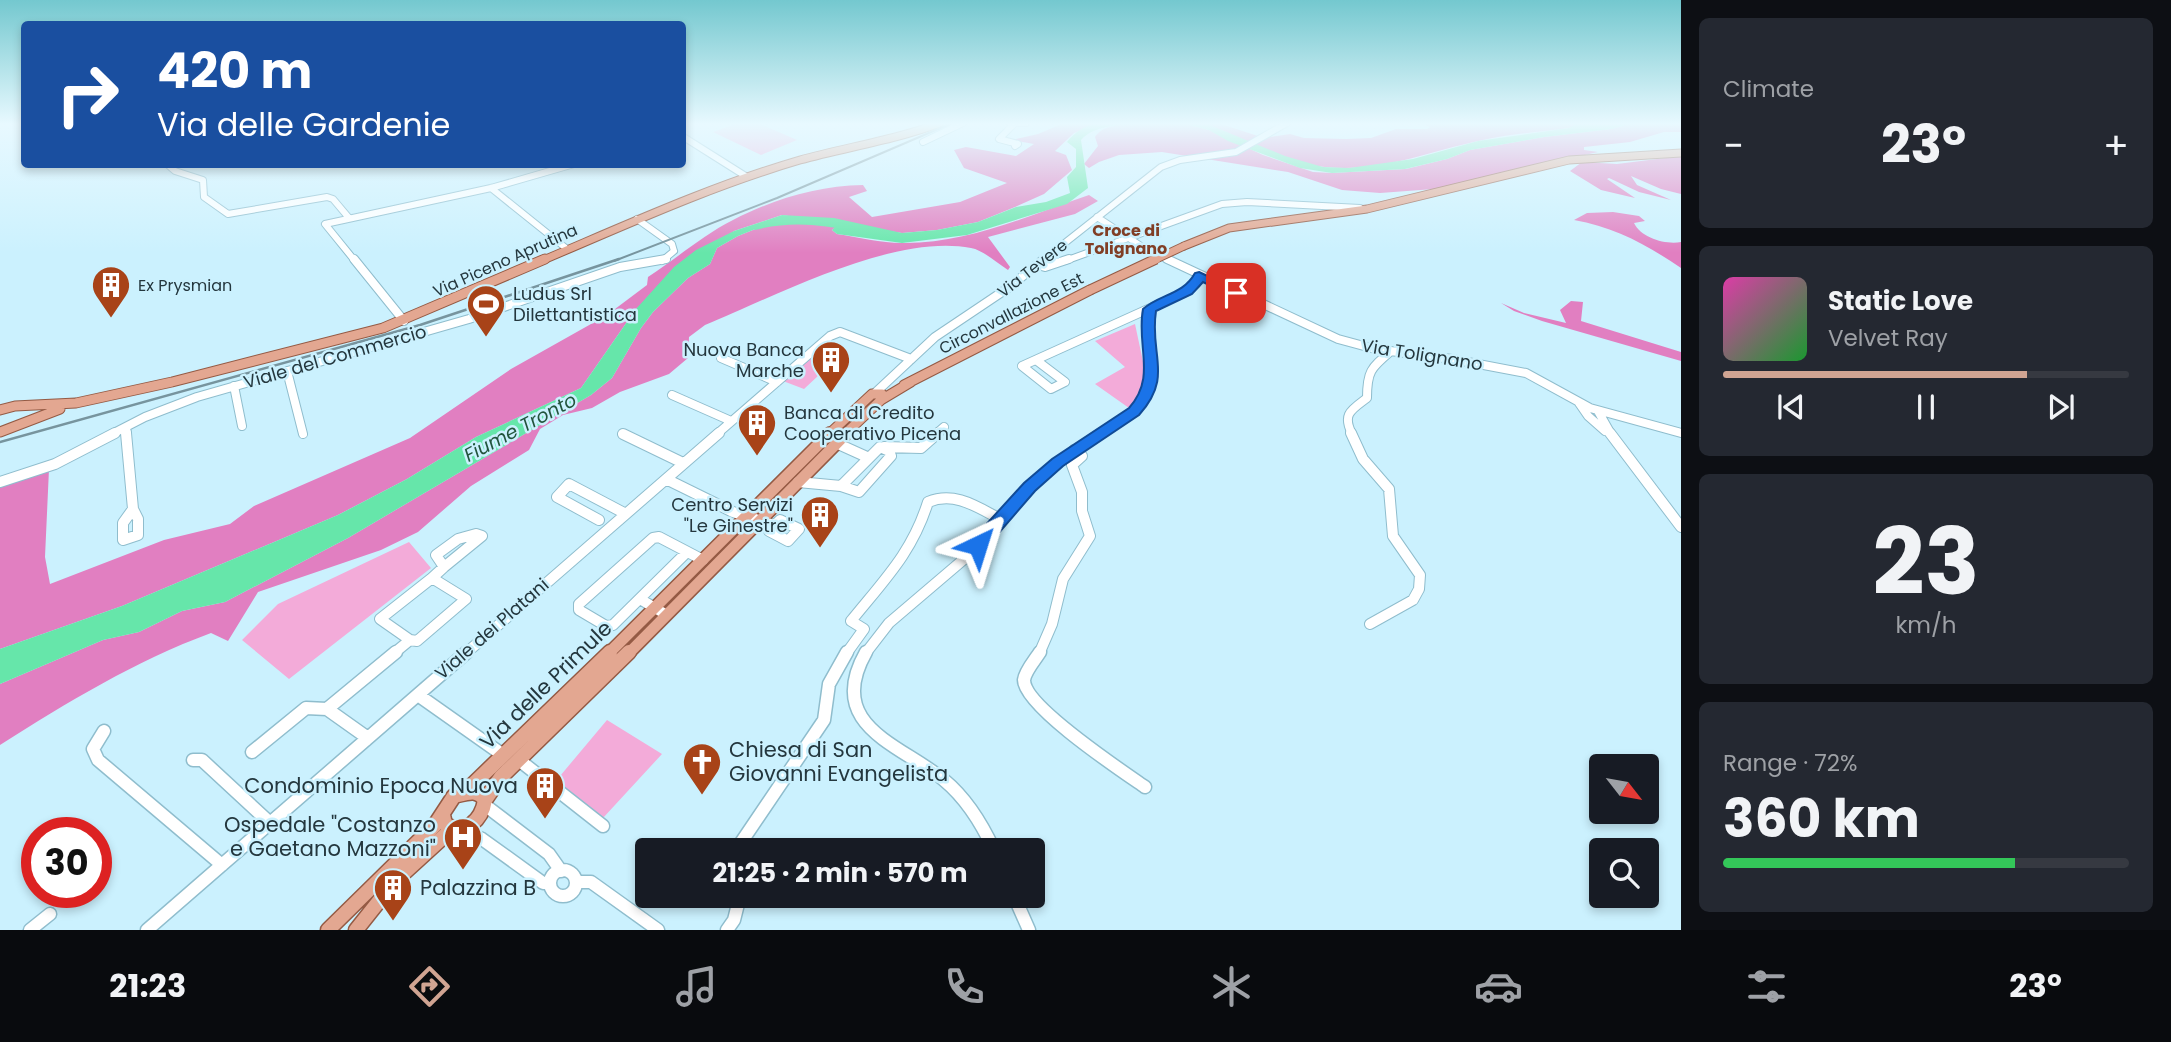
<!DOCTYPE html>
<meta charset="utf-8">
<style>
body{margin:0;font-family:Poppins,sans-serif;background:#242831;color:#f1f3f6;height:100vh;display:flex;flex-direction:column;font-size:26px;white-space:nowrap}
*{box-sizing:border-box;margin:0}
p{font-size:23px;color:#9ea1a6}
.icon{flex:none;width:38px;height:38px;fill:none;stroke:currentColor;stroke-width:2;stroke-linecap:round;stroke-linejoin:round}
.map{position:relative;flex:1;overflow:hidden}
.drawer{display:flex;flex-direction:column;gap:18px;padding:18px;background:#0d0f14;width:490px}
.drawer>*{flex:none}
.banner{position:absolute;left:21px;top:21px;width:665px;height:147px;border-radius:7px;box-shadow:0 4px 10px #0003;background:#1a4fa0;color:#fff;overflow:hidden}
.needle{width:46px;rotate:121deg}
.controls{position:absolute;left:1589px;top:754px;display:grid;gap:14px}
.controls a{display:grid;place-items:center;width:70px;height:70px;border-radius:7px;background:#171b24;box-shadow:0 4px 10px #0003;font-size:35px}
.speed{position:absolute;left:21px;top:817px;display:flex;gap:14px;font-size:35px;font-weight:700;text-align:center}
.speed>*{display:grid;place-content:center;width:91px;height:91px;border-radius:50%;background:#171b24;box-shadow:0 4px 10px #0003;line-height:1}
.speed .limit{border:10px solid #d22;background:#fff;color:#111}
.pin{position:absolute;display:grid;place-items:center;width:60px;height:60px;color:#fff;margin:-30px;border-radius:14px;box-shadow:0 4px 10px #0006}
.me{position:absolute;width:77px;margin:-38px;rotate:41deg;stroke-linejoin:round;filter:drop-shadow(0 0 5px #0008)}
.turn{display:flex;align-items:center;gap:24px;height:147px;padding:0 21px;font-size:32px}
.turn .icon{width:91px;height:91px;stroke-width:2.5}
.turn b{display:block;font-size:49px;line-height:60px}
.big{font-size:52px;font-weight:700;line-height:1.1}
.drawer .widget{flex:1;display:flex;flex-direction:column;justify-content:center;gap:10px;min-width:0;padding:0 24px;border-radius:10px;background:#242831}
.drawer .dial{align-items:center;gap:0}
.dial b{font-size:91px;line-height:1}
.song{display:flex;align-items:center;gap:21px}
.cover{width:84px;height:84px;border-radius:10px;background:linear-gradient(135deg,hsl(320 70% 55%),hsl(130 70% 35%))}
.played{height:7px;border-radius:4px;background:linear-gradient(90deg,#d0a492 75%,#363941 75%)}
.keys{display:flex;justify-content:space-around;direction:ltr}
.heat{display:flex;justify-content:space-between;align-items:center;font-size:38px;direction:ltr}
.charge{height:10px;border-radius:5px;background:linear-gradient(90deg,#34c759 72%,#363941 0)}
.trip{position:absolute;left:635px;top:838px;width:410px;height:70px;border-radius:7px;background:#171b24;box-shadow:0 4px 10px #0003;font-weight:700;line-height:70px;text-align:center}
.dock{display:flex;height:112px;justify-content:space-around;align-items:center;background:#090b0e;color:#9ea1a6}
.dock .icon{width:49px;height:49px}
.dock .selected{color:#d0a492}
.dock b{font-size:32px;color:#f1f3f6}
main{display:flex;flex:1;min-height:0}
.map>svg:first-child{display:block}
</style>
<main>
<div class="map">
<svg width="1681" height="930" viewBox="0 0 1681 930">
<rect width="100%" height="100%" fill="#cbf1fe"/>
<path fill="#f3abd9" d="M738 123H758L797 140 761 155 713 132Z
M1135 324 1145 371 1143 387 1129 408 1095 384 1125 367 1095 341Z
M815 355 833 362 804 389 783 381Z
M409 542 431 568 289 679 242 640 278 604Z
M607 720 662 754 603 818 555 782Z"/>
<path fill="#e17fc1" d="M1064 123H1099L1074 133 1055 151 1066 155 1072 170 1044 194 1015 207 978 222 937 230 902 233 782 215 734 231 636 309 581 388 476 437 407 479 338 515 122 606 0 649V485L49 469 45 557 50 584 164 540 230 524 254 506 410 438 511 369 607 315 647 285 648 277C676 259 703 235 733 220 774 199 817 186 863 185L867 191 849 197 872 217 960 202 1007 183 964 168 954 150 966 147 1016 156 1034 144 1012 140 1038 134Z
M1146 123H1182L1209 130 1263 155 1313 172 1332 173 1406 169 1447 159 1470 150 1544 137 1611 129 1633 123H1681V132H1664L1630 142 1584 147V150L1598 152 1434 189 1380 193 1342 190 1288 172 1162 152 1119 155 1099 162 1089 168 1084 164 1098 146 1095 137C1104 122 1131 125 1146 123Z
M1205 123H1218L1264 138 1290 134 1304 138 1346 139 1371 138 1396 129H1427L1430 127 1423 124 1428 123H1578L1569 128C1539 132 1508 134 1478 141 1427 152 1379 173 1325 167 1283 163 1243 139 1205 123Z
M1681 156V194L1661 189 1631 176 1637 185 1671 200 1639 192 1609 178 1607 179 1635 198 1601 190 1570 171 1582 162 1617 164Z
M1089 195 1098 201 1075 214 988 237 1010 267 1008 270C997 263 983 250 971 248 894 233 776 296 705 325L689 337 688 358 669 374 620 392 592 408 563 415 540 429 529 450 471 486 418 532 381 550 258 592 228 641 211 633C135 661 68 702 0 745V684L103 640 139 632 182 611 225 602 348 538 591 395 612 378 641 328 653 312 688 278 710 264 717 248 738 236 773 222 795 220 839 225 832 230 837 234C858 237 881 243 902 243 967 244 1030 215 1089 195Z
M1613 212 1639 216 1645 221 1634 223C1641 238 1666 245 1681 242V268C1647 245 1615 227 1574 220L1587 213Z
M1571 301 1583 302 1581 321 1681 352V361L1542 321 1514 311 1501 303 1524 313 1566 323 1560 310Z"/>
<path fill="#66e6aa" d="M1099 123H1146C1126 125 1096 123 1081 140L1088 188 1067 204 967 235 902 243 837 234 832 230 838 225 795 220 773 222 738 236 717 248 710 264 688 278 653 312 641 328 612 378 591 395 348 538 225 602 182 611 139 632 103 640 0 684V649L122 606 338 515 407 479 476 437 581 388 636 309 674 267 696 250 734 231 782 215 834 218 902 233 937 230 978 222 1016 207 1046 202 1070 193 1067 177 1076 167V149L1067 142C1076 131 1085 125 1099 123Z
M1182 123H1205L1285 156 1323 167 1349 168 1413 159 1478 141 1569 128 1578 123H1633L1611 129 1544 137 1470 150 1447 159 1405 169 1332 173 1300 168 1228 141 1209 130Z"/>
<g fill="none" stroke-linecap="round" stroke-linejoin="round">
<path fill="#66e6aa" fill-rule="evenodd" d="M805 217 842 223 860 229 855 232C820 224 790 221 755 230L750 227 781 218Z"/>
<g stroke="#8fbdcd" stroke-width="8">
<path id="minor-far3" d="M1010 123H1026
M1014 124 999 139 1018 144 1015 146
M682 136 747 177
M923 142 963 123
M167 164 175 171 203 180 204 197 228 214 327 197 333 199 349 218
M491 188 567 249
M1097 217 1147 250 1171 261
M637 219 672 244 674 251
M355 261 325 224 491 188 574 164
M662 261 674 251
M1042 261 1161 167 1180 160 1236 152 1287 123
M1065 261 1222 204 1247 202 1360 208"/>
</g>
<g stroke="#8fbdcd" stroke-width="10">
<path id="minor-far2" d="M354 259 404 321
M1167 259 1338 339 1375 349 1452 359 1526 373 1590 408 1681 433
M1038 265 1045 267 1069 259
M721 358 777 382
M1036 360 1065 382 1051 389 1022 366 1188 291 1196 284 1199 275
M287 371 303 434
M234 386 242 426
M875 393 935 337 1008 288 1044 259
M672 395 731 421
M1579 403 1588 416 1605 431
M1598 411 1611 434
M126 427 127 434
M112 434 145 417 197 397 469 319 620 267 666 259
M717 434 830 336 840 332 911 359
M936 434 944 427
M1098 434 1134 412 1149 386V309
M1352 434C1342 414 1351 410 1367 398 1367 371 1371 368 1391 351"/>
</g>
<g stroke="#8fbdcd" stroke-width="12">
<path id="minor-far1" d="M126 433 133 509
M1351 433 1363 459 1389 489 1393 536 1420 575 1419 589 1413 600 1370 624
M1610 433 1681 527
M623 434 683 463
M836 443 867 457
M880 447 889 451 891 456 859 492 841 486Z
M884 447 921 448 938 433
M666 479 733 512 774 525
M0 482 55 464 115 433
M798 482 841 486
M133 509 138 519V535L123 540V523Z
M599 520 557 497 569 484 626 514
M780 520 799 529 788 541 769 531Z
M476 534 482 536 444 567 436 555 458 539Z
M687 552 613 625 606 626 579 610V604L653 538 659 537 703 560
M432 578 444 567
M432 578 466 599 417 641 410 640 380 619Z
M640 599 665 614
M393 654 410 640
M465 654 719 433
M846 654 864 629 851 621C884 580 912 553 928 502 955 491 977 507 1000 519
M865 654 889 623 970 554 1030 487 1067 456 1101 433
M1039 654 1052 624 1063 579 1090 536 1082 511V492L1072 465 1082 456 1074 450"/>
</g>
<g stroke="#8fbdcd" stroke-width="15">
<path id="minor" d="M866 652C824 726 900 744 944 780 967 799 982 824 994 850
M1040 652C1035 660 1025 671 1024 680 1024 706 1122 771 1145 787
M418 695 503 755
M104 731 93 749 98 760 222 865
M366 740 365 736 327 709 396 652
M252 752 306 708 327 709
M193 760H202L270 823
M519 760 603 826
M486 806 549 854 561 871
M463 830 482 839 543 883H550
M736 850 824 720 829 684 847 652
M550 883a13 13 0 1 1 26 0a13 13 0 1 1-26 0Z
M576 882H591L658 930
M1014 896 1029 930
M30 930 50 914
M147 930 467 652
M727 930 734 920 740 896"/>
</g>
<g stroke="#945a44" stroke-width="9">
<path id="major-far3" d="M1184 246 1229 228 1367 209 1569 160 1681 153
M541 261C626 225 711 186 800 160 847 147 895 140 940 123"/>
</g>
<g stroke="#945a44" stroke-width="11">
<path id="major-far2" d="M904 385 1090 290
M0 410 15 406 76 403 172 382 383 328 545 259
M0 432 60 409
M829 434 872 394H882
M845 434 881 400 911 382"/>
</g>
<g stroke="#945a44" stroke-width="14">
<path id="major-far1" d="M608 654 830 433
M628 654 847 433"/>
</g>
<g stroke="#945a44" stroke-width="17">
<path id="major" d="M465 792 610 652
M485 800 501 777 629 652
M328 930 435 825 454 796C467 793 477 788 485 800 482 819 465 838 445 824L443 815
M356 930 395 881 452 829"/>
</g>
<use href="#minor-far3" stroke="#fff" stroke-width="6"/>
<use href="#minor-far2" stroke="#fff" stroke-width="8"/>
<use href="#minor-far1" stroke="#fff" stroke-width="10"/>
<use href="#minor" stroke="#fff" stroke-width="12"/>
<use href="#major-far3" stroke="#e3a791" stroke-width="7"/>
<use href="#major-far2" stroke="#e3a791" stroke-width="9"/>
<use href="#major-far1" stroke="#e3a791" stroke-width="11"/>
<use href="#major" stroke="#e3a791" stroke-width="14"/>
<path stroke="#77949e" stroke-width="2" d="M614 261 777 198 952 123"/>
<path stroke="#77949e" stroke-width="2.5" d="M0 442 420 325 619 259"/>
<g stroke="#945a44" stroke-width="9" stroke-linecap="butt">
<path id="major-bridge-far1" d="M1152 261 1184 246"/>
</g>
<g stroke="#945a44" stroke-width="11" stroke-linecap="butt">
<path id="major-bridge" d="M1090 290 1156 259"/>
</g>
<use href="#major-bridge-far1" stroke="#e3a791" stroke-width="7"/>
<use href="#major-bridge" stroke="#e3a791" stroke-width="9"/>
</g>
<linearGradient id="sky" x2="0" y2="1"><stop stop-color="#74c8cf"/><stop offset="0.49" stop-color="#e8f9ff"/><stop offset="1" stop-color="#e8f9ff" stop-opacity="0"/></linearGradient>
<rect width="1681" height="253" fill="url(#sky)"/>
<path fill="#1a73e8" stroke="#114b97" stroke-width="2" d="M1199 272 1243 293 1241 296H1232L1203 282 1192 294 1156 311C1149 355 1174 376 1139 415L1063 466 1035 491 984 550H971L969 545 971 541 1024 483 1052 459 1129 408C1157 377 1136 346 1143 309 1160 294 1183 295 1195 273Z"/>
<defs>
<g id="building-pin" transform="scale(2.0125)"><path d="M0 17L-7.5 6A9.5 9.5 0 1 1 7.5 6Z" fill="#a84318" stroke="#cbf1fe"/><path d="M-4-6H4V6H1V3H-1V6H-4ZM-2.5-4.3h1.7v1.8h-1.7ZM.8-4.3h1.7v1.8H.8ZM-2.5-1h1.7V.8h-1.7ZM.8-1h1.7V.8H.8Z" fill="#fff"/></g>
<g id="stadium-pin" transform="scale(2.0125)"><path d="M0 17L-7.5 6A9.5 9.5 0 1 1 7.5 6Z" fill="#a84318" stroke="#cbf1fe"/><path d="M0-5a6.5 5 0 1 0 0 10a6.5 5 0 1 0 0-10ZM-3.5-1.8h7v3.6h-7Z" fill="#fff"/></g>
<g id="church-pin" transform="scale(2.0125)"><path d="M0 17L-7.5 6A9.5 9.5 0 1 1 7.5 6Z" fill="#a84318" stroke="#cbf1fe"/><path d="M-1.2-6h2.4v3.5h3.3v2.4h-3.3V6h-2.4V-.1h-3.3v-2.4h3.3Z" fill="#fff"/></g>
<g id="hospital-pin" transform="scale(2.0125)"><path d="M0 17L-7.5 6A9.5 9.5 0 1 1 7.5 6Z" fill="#a84318" stroke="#cbf1fe"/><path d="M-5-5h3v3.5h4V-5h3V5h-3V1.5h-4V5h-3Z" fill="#fff"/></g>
</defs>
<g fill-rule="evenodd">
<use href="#building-pin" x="111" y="285"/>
<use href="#stadium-pin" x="486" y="304"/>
<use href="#building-pin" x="831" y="360"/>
<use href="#building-pin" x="757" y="423"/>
<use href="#building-pin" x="820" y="515"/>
<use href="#church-pin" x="702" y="762"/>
<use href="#building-pin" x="545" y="786"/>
<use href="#hospital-pin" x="463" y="837"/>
<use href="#building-pin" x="393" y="888"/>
</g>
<g text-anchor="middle" stroke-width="5" stroke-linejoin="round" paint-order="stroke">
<g font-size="16" font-weight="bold" fill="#813e25" stroke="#cbf1fe">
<text x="1126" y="236">Croce di<tspan x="1126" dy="18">Tolignano</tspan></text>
</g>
<g font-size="16" fill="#24373e" stroke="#cbf1fe">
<text transform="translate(505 260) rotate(-24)" y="6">Via Piceno Aprutina</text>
<text transform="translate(1032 268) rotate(-38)" y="6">Via Tevere</text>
<text transform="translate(1011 313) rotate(-27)" y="6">Circonvallazione Est</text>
</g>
<g font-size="16" fill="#24373e" stroke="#cbf1fe" text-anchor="start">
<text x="138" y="291">Ex Prysmian</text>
</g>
<g font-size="18" fill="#24373e" stroke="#cbf1fe" text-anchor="start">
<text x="513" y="300">Ludus Srl<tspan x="513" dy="21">Dilettantistica</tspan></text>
<text x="804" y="356" text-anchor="end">Nuova Banca<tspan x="804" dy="21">Marche</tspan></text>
<text x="784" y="419">Banca di Credito<tspan x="784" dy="21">Cooperativo Picena</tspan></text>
<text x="793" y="511" text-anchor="end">Centro Servizi<tspan x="793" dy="21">"Le Ginestre"</tspan></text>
</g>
<g font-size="18" fill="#24373e" stroke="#cbf1fe">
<text transform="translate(1422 355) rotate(9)" y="6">Via Tolignano</text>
<text transform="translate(335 357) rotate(-16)" y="6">Viale del Commercio</text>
<text transform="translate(492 629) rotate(-41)" y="6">Viale dei Platani</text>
</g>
<g font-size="19" font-style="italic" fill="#22553d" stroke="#cbf1fe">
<text transform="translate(520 427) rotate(-28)" y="7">Fiume Tronto</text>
</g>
<g font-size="21" fill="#24373e" stroke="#cbf1fe">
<text transform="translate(546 685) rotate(-44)" y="7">Via delle Primule</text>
</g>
<g font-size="21" fill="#24373e" stroke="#cbf1fe" text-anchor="start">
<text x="729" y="757">Chiesa di San<tspan x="729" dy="24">Giovanni Evangelista</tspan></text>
<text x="518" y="793" text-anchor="end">Condominio Epoca Nuova</text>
<text x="436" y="832" text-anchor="end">Ospedale "Costanzo<tspan x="436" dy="24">e Gaetano Mazzoni"</tspan></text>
<text x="420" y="895">Palazzina B</text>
</g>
</g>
</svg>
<div class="controls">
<a><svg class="needle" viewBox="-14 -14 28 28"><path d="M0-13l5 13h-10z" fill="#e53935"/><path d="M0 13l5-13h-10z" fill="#9ea1a6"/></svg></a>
<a><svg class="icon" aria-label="search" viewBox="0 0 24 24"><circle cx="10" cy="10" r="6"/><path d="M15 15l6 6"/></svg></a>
</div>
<div class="speed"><div class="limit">30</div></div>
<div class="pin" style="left:1236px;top:293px;background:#d93025"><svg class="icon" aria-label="arrive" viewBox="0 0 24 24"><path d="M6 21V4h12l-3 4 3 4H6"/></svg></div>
<svg class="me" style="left:978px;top:545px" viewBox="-20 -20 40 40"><path d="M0-17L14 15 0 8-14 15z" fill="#1a73e8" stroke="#fff" stroke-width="4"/></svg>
<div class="trip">21:25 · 2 min · 570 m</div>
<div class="banner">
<div class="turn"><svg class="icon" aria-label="right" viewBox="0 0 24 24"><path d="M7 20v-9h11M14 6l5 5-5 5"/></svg><div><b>420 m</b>Via delle Gardenie</div></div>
</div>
</div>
<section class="drawer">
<div class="widget"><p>Climate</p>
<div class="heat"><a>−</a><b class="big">23°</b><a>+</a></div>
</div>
<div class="widget">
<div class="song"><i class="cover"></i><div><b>Static Love</b><p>Velvet Ray</p></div></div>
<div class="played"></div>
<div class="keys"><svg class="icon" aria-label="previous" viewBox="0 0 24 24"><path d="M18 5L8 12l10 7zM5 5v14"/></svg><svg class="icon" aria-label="pause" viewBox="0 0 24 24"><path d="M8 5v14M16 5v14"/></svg><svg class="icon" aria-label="next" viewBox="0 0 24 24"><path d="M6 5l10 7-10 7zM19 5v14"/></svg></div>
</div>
<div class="widget dial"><b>23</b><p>km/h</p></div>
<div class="widget"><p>Range · 72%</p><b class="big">360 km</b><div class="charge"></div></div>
</section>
</main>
<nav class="dock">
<b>21:23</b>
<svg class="icon selected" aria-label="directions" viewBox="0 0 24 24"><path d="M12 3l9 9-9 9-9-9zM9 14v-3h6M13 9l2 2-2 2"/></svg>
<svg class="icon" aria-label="music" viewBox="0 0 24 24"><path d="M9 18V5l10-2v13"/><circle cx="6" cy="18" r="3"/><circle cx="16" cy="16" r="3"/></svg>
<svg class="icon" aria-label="phone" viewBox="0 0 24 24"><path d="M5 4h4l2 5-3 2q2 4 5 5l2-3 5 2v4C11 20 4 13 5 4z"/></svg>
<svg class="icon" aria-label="climate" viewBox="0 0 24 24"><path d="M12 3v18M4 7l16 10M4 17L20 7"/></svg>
<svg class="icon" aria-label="car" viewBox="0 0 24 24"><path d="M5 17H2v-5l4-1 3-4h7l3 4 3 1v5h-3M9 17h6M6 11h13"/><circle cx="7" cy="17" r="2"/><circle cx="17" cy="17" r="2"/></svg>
<svg class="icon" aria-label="filters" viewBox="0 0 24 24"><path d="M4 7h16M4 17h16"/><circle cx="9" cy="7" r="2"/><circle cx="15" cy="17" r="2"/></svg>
<b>23°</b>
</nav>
